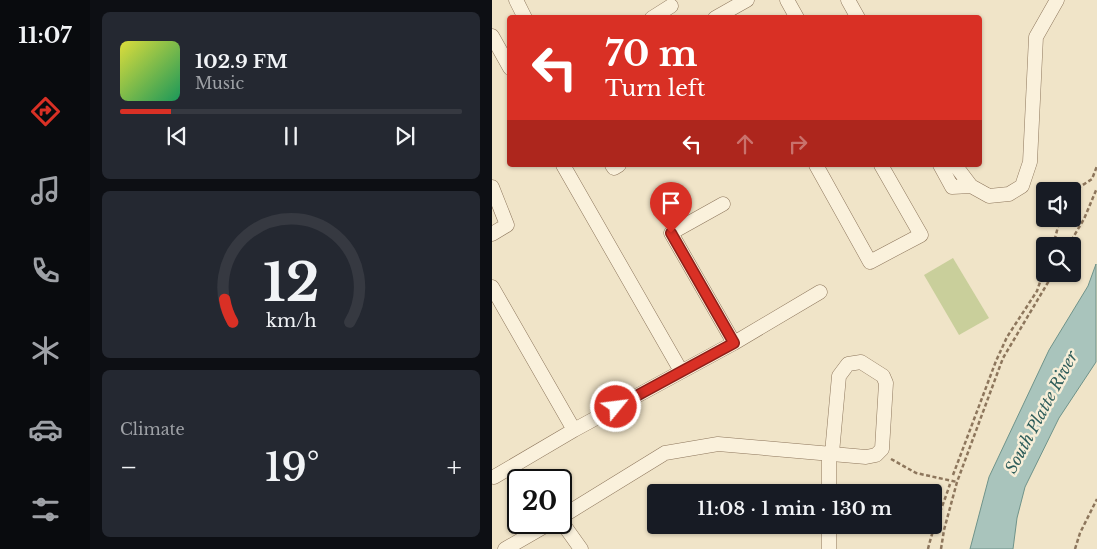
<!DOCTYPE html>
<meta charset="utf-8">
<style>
body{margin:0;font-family:"Libre Baskerville",serif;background:#242831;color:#f1f3f6;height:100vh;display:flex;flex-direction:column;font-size:19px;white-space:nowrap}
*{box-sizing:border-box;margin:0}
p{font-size:16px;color:#9ea1a6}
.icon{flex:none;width:28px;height:28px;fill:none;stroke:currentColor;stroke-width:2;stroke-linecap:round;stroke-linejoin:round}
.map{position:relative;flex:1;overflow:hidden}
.panel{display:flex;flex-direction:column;gap:12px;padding:12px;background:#0d0f14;width:402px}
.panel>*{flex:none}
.banner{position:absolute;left:15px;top:15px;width:475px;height:152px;border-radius:5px;box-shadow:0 1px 4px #0004;background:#d93025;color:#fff;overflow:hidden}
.fabs{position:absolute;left:544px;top:182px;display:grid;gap:10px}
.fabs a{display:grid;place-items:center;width:45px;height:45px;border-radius:5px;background:#171b24;box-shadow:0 1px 4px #0004;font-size:25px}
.speed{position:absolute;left:15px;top:469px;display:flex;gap:10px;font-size:25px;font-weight:700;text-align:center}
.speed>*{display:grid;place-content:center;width:65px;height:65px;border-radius:50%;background:#171b24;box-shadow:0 1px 4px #0004;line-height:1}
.speed .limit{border:2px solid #111;border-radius:8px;background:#fff;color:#111}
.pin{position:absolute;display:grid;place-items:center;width:42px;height:42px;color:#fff;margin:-51px -21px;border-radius:50% 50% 50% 0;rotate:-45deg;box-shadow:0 0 5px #0007}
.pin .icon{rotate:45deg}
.me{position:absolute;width:55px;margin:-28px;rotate:61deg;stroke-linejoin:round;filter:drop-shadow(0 0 4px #0008)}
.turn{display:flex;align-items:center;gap:18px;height:105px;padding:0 15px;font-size:22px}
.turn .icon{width:65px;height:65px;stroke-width:2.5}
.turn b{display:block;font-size:35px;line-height:42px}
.lanes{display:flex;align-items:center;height:48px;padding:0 15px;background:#0003;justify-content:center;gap:25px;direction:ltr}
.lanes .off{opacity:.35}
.big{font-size:38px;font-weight:600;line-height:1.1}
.panel .widget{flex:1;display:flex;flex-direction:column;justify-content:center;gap:8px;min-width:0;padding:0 18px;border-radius:8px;background:#242831}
.panel .dial{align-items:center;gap:0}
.dial svg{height:130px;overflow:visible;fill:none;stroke:#363941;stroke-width:7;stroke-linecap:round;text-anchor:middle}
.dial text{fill:#f1f3f6;stroke:none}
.song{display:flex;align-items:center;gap:15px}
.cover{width:60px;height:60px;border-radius:8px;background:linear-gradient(135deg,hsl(60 70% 55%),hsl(150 70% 35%))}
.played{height:5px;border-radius:2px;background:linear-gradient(90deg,#d93025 15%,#363941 15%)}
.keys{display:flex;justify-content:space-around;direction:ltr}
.heat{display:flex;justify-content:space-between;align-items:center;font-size:28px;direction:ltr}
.trip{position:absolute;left:155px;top:484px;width:295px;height:50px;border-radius:5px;background:#171b24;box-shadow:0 1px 4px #0004;font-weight:600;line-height:50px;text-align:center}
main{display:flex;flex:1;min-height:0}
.menu{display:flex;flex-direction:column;width:90px;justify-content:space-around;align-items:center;background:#090b0e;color:#9ea1a6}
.menu .icon{width:35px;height:35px}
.menu .selected{color:#d93025}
.menu b{font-size:22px;color:#f1f3f6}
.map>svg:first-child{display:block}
</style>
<main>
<nav class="menu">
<b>11:07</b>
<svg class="icon selected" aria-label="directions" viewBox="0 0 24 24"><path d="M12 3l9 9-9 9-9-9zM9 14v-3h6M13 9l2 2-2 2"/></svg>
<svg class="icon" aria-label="music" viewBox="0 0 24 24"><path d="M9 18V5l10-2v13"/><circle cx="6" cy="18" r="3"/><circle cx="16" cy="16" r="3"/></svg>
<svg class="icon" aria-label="phone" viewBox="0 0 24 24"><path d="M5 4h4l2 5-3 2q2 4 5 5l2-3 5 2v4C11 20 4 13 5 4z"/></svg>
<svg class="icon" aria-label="climate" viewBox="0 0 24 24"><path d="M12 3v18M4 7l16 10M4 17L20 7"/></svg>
<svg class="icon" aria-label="car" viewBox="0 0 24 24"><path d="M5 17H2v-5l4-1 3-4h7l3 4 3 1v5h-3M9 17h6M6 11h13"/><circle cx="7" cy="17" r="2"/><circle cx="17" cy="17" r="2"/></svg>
<svg class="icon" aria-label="filters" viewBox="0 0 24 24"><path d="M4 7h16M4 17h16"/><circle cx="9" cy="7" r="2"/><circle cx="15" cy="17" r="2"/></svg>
</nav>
<section class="panel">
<div class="widget">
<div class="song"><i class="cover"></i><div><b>102.9 FM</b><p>Music</p></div></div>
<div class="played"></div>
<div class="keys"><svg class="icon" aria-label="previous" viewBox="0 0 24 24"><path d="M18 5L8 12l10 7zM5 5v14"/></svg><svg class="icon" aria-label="pause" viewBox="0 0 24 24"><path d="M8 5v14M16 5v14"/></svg><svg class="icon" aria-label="next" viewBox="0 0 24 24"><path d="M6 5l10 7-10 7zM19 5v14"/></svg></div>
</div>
<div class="widget dial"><svg viewBox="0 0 100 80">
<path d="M14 69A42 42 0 1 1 86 69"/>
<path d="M14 69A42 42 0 0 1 9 55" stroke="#d93025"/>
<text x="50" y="56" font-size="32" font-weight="700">12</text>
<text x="50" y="72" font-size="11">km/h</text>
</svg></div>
<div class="widget"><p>Climate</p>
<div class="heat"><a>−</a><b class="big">19°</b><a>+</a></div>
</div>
</section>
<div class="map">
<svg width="605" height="549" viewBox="0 0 605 549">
<rect width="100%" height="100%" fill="#f0e4c8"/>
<path fill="#c9cf9b" d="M461 258 497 318 467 335 432 275Z"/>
<path fill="#a9c4bc" stroke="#6f938a" d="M604 264V362L567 418 533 487 525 518 521 549H478L497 477 557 350 596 286Z"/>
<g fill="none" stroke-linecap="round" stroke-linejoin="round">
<g stroke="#8d765c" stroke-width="15">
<path id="minor" d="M24 0 33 18
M295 0 305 18
M356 0 366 18
M160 18 179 6
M223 18 255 0
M0 36 18 68
M71 165 189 371
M120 165 122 168 127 165
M324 165 378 262 429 235 389 165
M448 165 460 187 479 186
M463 165 479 186 497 196 517 194 530 186 538 162 544 37 565 0
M0 187 15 225 0 234
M231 204 179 233 242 343
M0 287 82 430 242 343 328 292
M337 453V492
M2 477 82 430
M69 517 173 453 226 444 374 457 384 455 390 449 394 383 391 376 369 362 356 364 347 376 340 453
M69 521 89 549
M337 525V549
M13 549 60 522"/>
</g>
<path stroke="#8d765c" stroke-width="2.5" stroke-dasharray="4 2.5" stroke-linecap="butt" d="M580 192 600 179 605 166
M561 246 568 219
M576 246 592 219 605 188
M399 459 424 473 465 482
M461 475 504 361 515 337 545 291 552 270
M436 549C441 527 451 506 458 484
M449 549 452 530 465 482 511 358 561 274
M583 549 588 533 605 499"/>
<use href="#minor" stroke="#faf1dc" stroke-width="14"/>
</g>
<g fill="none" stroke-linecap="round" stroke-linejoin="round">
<g stroke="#8d1f18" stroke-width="12">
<path id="route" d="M124 407 242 343 179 233"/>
</g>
<use href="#route" stroke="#d93025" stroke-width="9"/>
</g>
<g text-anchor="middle" stroke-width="5" stroke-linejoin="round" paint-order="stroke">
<g font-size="16" font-style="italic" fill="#2f5d5a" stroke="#f7eed8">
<text transform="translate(549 412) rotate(-62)" y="6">South Platte River</text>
</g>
</g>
</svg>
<div class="fabs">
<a><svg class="icon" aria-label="sound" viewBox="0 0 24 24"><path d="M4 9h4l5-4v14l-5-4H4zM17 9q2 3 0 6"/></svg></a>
<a><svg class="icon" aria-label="search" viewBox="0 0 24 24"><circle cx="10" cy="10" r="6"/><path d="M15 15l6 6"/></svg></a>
</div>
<div class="speed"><div class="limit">20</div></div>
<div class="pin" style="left:179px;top:233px;background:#d93025"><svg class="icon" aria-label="arrive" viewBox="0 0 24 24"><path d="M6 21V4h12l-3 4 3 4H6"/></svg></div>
<svg class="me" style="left:124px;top:407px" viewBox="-20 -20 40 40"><circle r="17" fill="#d93025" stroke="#fff" stroke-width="3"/><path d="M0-11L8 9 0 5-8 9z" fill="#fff"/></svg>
<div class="trip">11:08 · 1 min · 130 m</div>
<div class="banner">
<div class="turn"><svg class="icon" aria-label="left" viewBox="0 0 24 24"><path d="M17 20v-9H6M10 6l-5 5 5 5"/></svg><div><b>70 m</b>Turn left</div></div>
<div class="lanes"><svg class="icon" aria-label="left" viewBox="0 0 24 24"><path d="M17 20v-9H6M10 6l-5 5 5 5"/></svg><svg class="icon off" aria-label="ahead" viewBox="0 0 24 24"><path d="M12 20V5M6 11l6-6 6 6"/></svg><svg class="icon off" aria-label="right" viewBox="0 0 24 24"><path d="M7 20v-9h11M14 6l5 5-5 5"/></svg></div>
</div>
</div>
</main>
